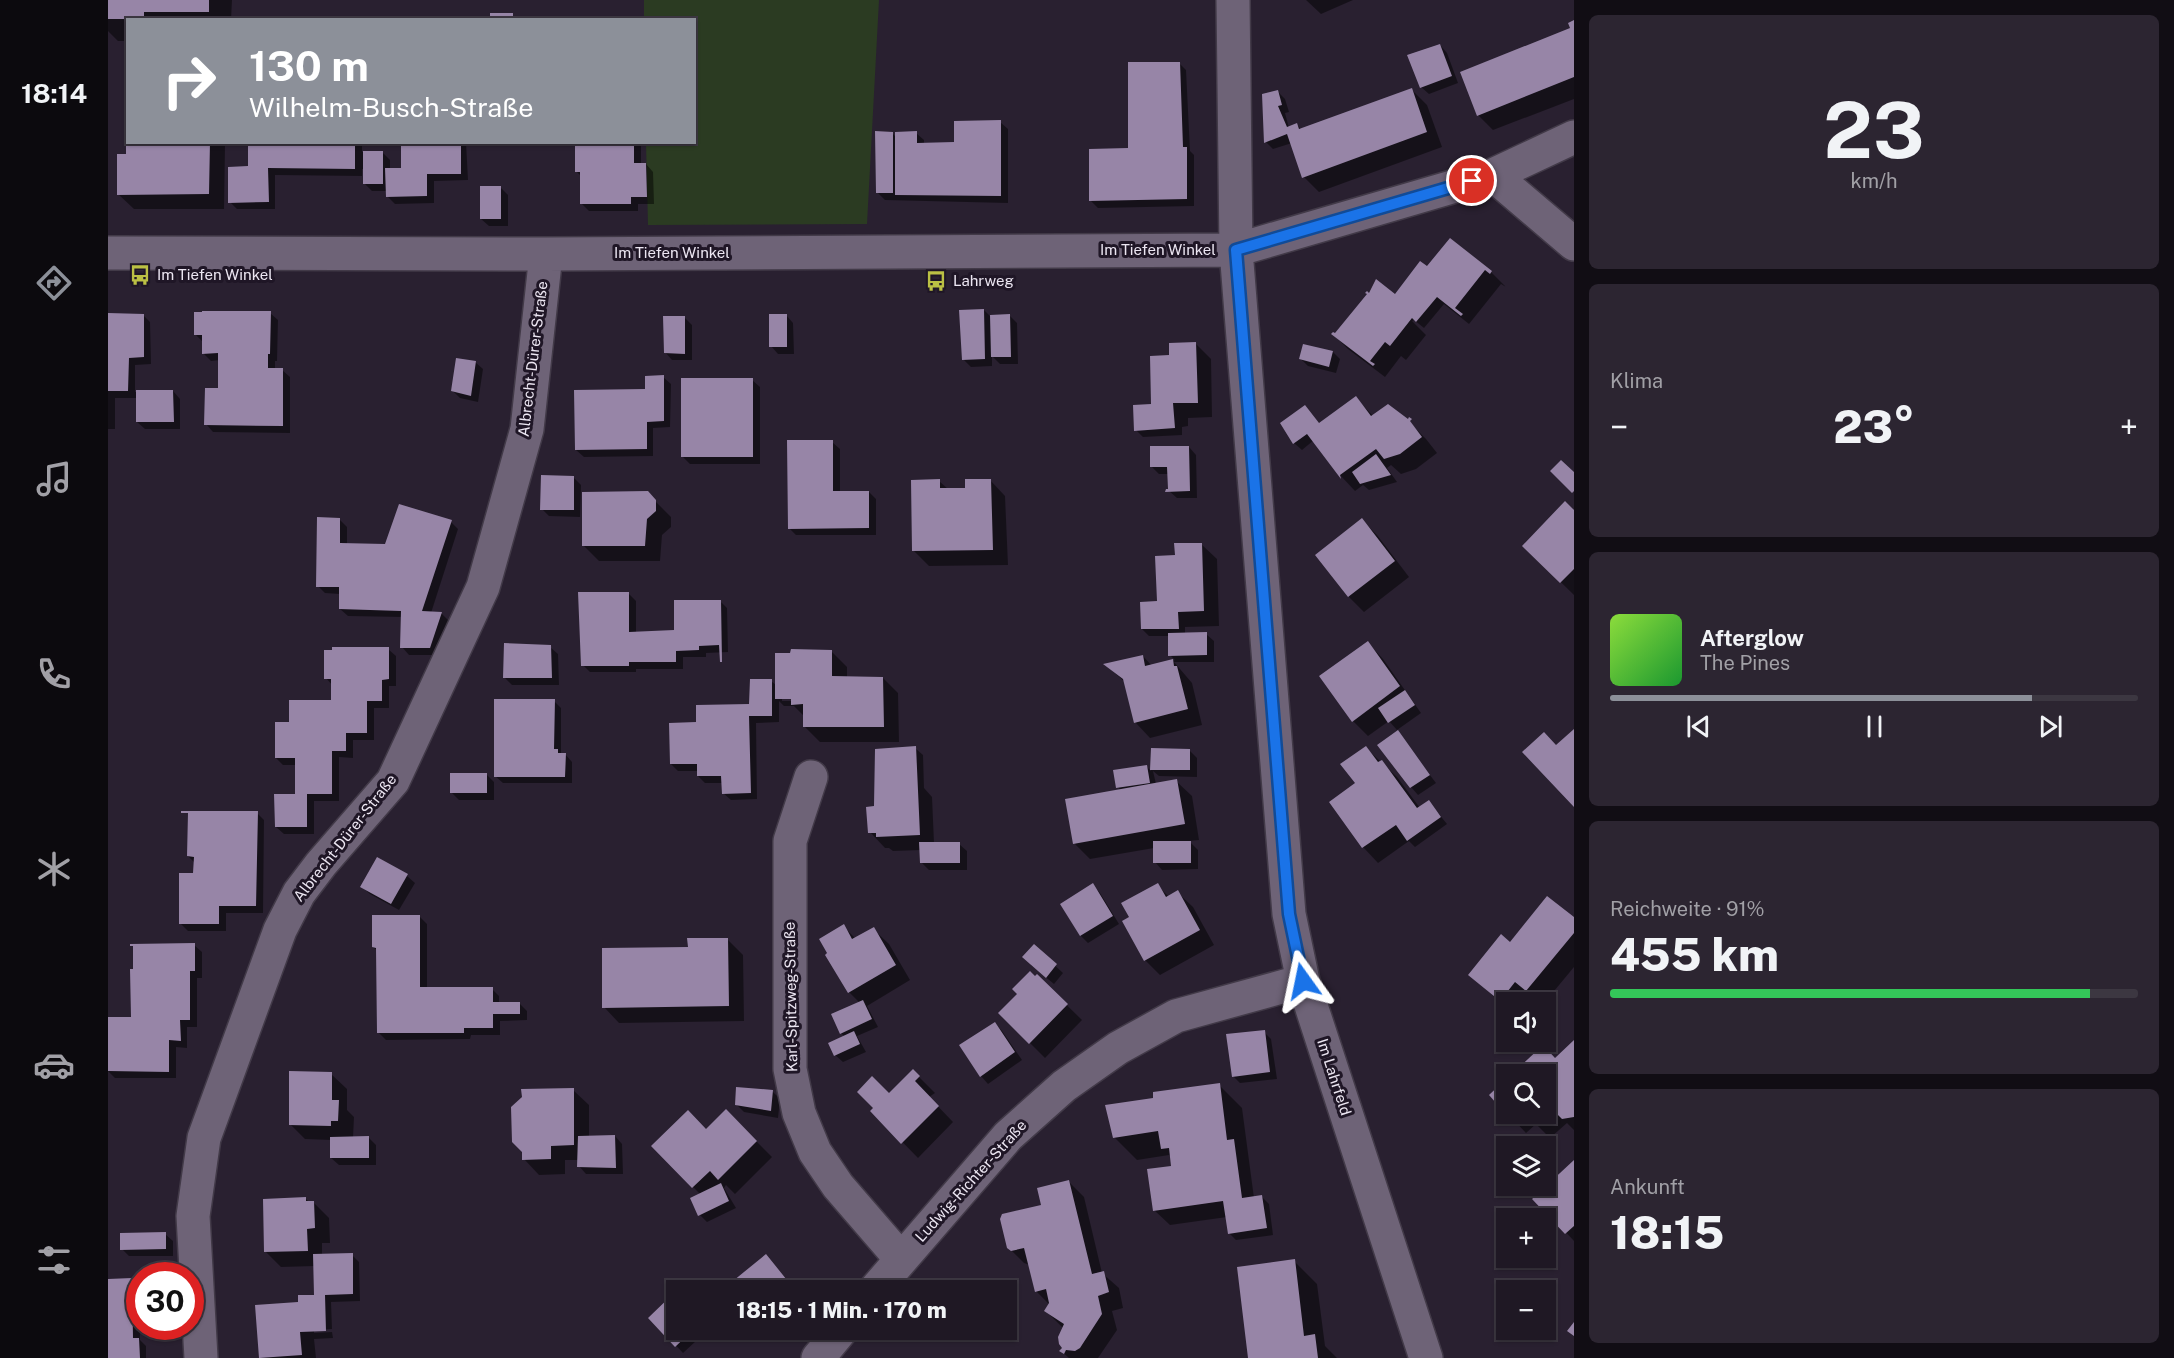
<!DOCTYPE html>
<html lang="de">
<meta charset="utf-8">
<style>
body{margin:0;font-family:"Public Sans",sans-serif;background:#2c2531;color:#f1f3f6;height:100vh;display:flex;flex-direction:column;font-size:22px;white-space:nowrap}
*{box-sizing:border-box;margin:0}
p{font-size:20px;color:#a1a0a6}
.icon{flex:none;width:33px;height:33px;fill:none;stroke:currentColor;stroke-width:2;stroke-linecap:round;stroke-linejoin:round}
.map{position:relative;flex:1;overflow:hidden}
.details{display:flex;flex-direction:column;gap:15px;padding:15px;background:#110d14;width:600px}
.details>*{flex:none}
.hud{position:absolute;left:18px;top:18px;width:570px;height:126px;border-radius:0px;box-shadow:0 2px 4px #0004,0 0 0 2px #3c3741;background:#8c9099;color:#fff;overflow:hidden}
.buttons{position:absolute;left:1388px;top:992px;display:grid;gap:12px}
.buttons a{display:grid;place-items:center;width:60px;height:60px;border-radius:0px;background:#1f1824;box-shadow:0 2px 4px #0004,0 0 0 2px #3c3741;font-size:30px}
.speed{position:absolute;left:18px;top:1262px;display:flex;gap:12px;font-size:30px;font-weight:700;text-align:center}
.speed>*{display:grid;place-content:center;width:78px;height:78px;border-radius:50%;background:#1f1824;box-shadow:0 2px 4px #0004,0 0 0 2px #3c3741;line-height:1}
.speed .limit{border:9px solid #d22;background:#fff;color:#111}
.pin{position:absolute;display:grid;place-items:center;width:51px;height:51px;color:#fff;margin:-26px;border:3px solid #fff;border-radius:50%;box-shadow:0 2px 6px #0007}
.me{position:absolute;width:66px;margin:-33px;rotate:348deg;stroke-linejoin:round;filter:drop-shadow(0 0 4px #0008)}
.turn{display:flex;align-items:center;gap:21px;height:126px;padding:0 24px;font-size:27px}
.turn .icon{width:78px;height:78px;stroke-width:2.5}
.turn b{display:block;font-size:42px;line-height:51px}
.big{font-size:45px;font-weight:800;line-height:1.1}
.details .tile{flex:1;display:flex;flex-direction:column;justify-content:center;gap:9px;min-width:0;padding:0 21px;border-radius:9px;background:#2c2531}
.details .dial{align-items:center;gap:0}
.dial b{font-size:78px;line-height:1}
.song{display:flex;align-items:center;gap:18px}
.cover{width:72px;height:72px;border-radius:9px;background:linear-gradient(135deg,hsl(90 70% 55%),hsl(130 70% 35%))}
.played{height:6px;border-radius:3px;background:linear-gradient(90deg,#8c9099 80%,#3c3741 80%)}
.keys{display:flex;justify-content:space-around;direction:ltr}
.heat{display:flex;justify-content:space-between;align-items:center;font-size:33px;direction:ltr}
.charge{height:9px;border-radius:4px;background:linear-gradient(90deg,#34c759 91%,#3c3741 0)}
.trip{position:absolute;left:558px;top:1280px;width:351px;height:60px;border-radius:0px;background:#1f1824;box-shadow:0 2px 4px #0004,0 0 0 2px #3c3741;font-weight:800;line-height:60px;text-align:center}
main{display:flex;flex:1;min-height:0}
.menu{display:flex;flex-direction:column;width:108px;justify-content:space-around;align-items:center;background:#0c0a0e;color:#a1a0a6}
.menu .icon{width:42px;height:42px}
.menu .current{color:#8c9099}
.menu b{font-size:27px;color:#f1f3f6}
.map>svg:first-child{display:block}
</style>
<main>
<nav class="menu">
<b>18:14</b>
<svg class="icon current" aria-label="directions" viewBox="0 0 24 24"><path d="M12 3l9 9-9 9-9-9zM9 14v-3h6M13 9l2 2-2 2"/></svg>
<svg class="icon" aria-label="music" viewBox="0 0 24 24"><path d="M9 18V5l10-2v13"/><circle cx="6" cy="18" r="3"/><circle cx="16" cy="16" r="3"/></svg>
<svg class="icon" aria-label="phone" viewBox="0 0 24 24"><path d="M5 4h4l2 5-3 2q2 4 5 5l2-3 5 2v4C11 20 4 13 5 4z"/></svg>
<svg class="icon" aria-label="climate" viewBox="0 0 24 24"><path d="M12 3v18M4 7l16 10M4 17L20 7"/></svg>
<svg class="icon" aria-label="car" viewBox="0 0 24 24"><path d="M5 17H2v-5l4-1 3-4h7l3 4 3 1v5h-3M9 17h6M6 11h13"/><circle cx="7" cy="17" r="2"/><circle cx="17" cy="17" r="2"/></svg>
<svg class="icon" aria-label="filters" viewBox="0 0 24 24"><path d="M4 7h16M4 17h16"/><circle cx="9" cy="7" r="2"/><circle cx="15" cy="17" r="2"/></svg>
</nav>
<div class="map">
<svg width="1466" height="1358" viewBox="0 0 1466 1358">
<rect width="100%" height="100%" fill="#292030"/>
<path fill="#2b3b22" d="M536 0H771L759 224 540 225 538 143 586 142V20L536 19Z"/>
<path fill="#0007" fill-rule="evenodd" d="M0 0H124L123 20H20V41H10L0 31Z
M1198 0H1245L1213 14Z
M1466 22V99L1385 130 1370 115 1464 29Z
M1332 45 1339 53 1350 83 1321 94 1313 87Z
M1071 63 1078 70 1082 151 1086 155V206L990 208 983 201 1021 150Z
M1304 90 1319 105 1334 147 1211 192 1196 177 1184 143 1165 149 1158 142 1169 91 1177 99 1181 112 1177 113 1181 128 1189 125 1194 130Z
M892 122 900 129V203L777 200 770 193 784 133 789 138 808 133 816 140V144L848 143Z
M20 136V142H113L117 146 116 209H26L10 194 19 156Z
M141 142H254V152H274L282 160V170H295V142H358L360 180 326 181V203L287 204 279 196V191H264L257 184 256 169H254V176L167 175V209H129L122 202 141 168Z
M468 142H533V164H538L545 172 546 204H530V211H481L473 203V176L468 171Z
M392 187 400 195V226H381L373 219Z
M1342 240 1383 272 1398 287 1393 284 1361 324 1336 304 1316 328 1306 320 1304 321 1318 335 1298 360 1293 356 1277 377 1240 349 1225 334 1228 335 1287 296 1319 268Z
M876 310 882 316H902L909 323 910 364H892L884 356V366L863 367 856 360Z
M162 313 170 320 169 361H167V370H174L182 377V433L105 432 98 424 112 389V360L103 361 95 353V342L88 335Z
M0 315H35L42 322 43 364 27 365V392L65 391 72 399V429H37L29 422V398H7V429H0Z
M678 315 685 323 686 354H670L663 346Z
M577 318 584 325V360H564L557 352Z
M1087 343 1103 359 1104 417 1080 418V426L1074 427V435L1035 437 1028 430 1044 405 1062 356Z
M1225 352 1232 359 1228 373 1200 366 1193 359Z
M367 362 375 369 370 402 352 398 345 391Z
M555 377 563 384 562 427 545 428V456L476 457 468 450Z
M644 380 652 387V464H582L575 457Z
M1248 398 1265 416 1302 423 1318 439 1329 453 1308 469 1293 474 1283 465 1279 468 1289 482 1261 490 1255 485 1247 491 1232 475 1206 440 1194 450 1186 443 1197 407 1212 425Z
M724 442 732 449V492H761L768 499V535H688L681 528Z
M1081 447 1088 455 1089 498H1069L1061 491V474H1051L1044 467Z
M465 477 473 485 472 517 441 516 434 509Z
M882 480 897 496 900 565 821 566 805 550 831 481 840 489H859Z
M539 493 563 517V527L554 535 552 561H491L475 545Z
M1466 512V595L1416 546Z
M231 519 239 527V545L278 546 343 522 350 529 323 613 334 614 341 621 330 655H301L294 647 295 617 240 616 232 609V594L217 593 210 586Z
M1254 520 1269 535 1301 577 1256 612 1241 597Z
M1093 544 1109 559 1111 626 1077 627V634H1098L1106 641V662H1066L1084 683 1094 725 1042 738 1027 722 1018 683 998 665 1035 656 1044 666 1067 660 1062 655 1061 636H1041L1034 629 1050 605 1069 557Z
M520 593 528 601V634L568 631 612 601 619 608 620 652 598 653V657H575V669H528V672H482L475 665Z
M1260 643 1275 659 1313 713 1289 730 1281 721 1260 736 1245 721Z
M442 647 450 654 451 685H404L397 678Z
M280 649 288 656V686H281V708H266V740H245V758L231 757V801H206V834H176L168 827 189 796 188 765H175L168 758 182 723 225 702V686L218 678Z
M723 651 739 667V678H775L790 693 791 742H712L697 727 696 716 686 706H676L671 701V722L648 723 649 799 623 800 615 793V783H597L590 776V771H570L563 764 589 724 643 705 663 681 668 685ZM674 698H691V701H674Z
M446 701 453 708V754H457L464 762V783H395L387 776Z
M1289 732 1328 783 1310 795 1303 787Z
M807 748 815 755 816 788 824 797 826 843 851 844 859 851V870H821L814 863 813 850 785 851 781 848H777L762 832 768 807Z
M1258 748 1289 777 1312 808 1321 802 1339 824 1307 847 1301 841 1270 863 1255 847 1223 802 1249 784Z
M1044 749 1081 750 1089 758V777L1051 776 1045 771 1048 784 1068 781 1084 796 1091 840 1081 841 1090 850V869L1054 870 1047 862 1046 848 982 859 967 844 1013 791 1010 787 1038 766 1043 771Z
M379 775 386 782V800H351L343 792Z
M149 813 156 820 155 913H118V931H80L72 923 87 874V863L80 856Z
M270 859 299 876 307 883 291 910 262 894 254 887Z
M985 885 992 893 1011 924 980 943 973 936 954 904Z
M1049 885 1061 897 1069 892 1085 907 1106 945 1052 975 1037 960 1023 918Z
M312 917 319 924V989H384L391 996V1004H412L419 1011V1020L392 1021V1035H363L362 1039 278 1040 270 1032V951L265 947Z
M1466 919V967L1437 1002H1430L1423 996 1418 1002H1398V1007L1362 975Z
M735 926 748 939 765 929 781 944 802 980 759 1006 770 1027 749 1036 758 1052 735 1062 727 1055 737 1037 733 1033 752 1003 741 992Z
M619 939 635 955 636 1021 511 1023 496 1007 581 948Z
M86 945 94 952V978H89V1027H79V1048L68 1047V1078H7L0 1071V1019H24Z
M926 946 955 973 946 984 923 965Z
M929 976 974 1020 937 1058 892 1013Z
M887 1023 894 1031 914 1060 880 1084 873 1076 853 1046Z
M1156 1032 1163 1039 1169 1079 1132 1083 1125 1076Z
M1466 1042V1130L1459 1123 1442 1138 1428 1124 1418 1133 1399 1113H1437V1074H1406L1447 1059Z
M805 1071 827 1093 821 1097 845 1122 810 1158 764 1111Z
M223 1074 239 1089V1110L246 1117 245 1138H261L268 1145V1165H231L223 1158V1140L197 1139 182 1124Z
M1111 1085 1134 1108 1146 1198 1154 1197 1161 1204 1165 1235 1128 1240 1121 1233 1119 1217 1062 1225 1046 1210 1065 1167 1064 1158 1061 1155 1029 1160 1006 1137 1047 1099Z
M465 1090 481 1105V1137L507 1136 514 1144 515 1174H478L471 1166V1160H457V1174L431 1175 416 1159V1152Z
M665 1092 672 1099 670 1118 636 1112 628 1104Z
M618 1111 664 1157 627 1194 618 1185 616 1188 628 1208 599 1222 592 1215V1194L545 1146 598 1131Z
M1466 1162V1241L1427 1199Z
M960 1181 976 1197 994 1273 1011 1288 1015 1308 1004 1311 1009 1330 990 1358H961L953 1351 956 1348 955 1328 938 1311 942 1305 928 1291 922 1265 916 1263 900 1247 935 1206Z
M197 1198 201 1202H205L221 1218 222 1243H214V1255H244L251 1262 252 1301 223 1302 224 1329 206 1330V1333L224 1332 225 1338 206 1339 208 1358H153L189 1303 208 1297 207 1266 173 1267 158 1252Z
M57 1234 65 1241V1256H21L14 1249Z
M658 1256 688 1290H616Z
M1186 1261 1209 1284 1217 1346 1229 1358H1142Z
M0 1280H23L31 1287 32 1340 38 1346V1358H0Z
M568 1293V1329H601L575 1353 542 1318Z
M646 1329H672L658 1340Z"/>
<path fill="#9785a7" d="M0 0H101V12H36V19H0Z
M382 13H405V20H382Z
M1466 20V77L1369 116 1352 72 1462 28 1460 23Z
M1332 44 1344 76 1312 88 1299 55Z
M1020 62H1072L1075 147H1079V199L981 201V149L1020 148Z
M1304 88 1319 132 1194 178 1179 134 1156 143 1154 94 1170 90 1174 105 1170 106 1179 127 1189 123 1191 129Z
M893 120V196L787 195V132L809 131V143L846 142V121Z
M767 131 785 132V193H768Z
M18 142H102L101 194 9 195V154H18Z
M140 142H247V169L160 168 161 202 120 203V167L140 166Z
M293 142H353V174H319V196L278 197 277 168H293Z
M467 142H526V163H538L539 197H523V204H472V172H467Z
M255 151H275V184H255Z
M372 186H393V219H372Z
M1342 238 1384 271 1382 274 1377 270 1347 308 1355 314 1353 316 1329 297 1308 322 1304 318 1282 346 1277 342 1262 361 1267 364 1265 366 1223 334 1225 332 1227 333 1259 294 1257 293 1259 291 1261 293 1268 279 1287 294 1312 261 1319 266Z
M876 309 877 359 854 360 851 310Z
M94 311H163L162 354H160V368H175V426L96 425 97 388H110V353L94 354V335H86V312H94Z
M0 313 36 314V357L21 358 20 391H0Z
M661 314H679V347H661Z
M902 314 903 357H883L882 315Z
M555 316H577V354L556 353Z
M1088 342 1090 403H1065L1067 428 1026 431 1025 405 1043 404 1042 356 1061 355V343Z
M1195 344 1225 351 1221 367 1191 359Z
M348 358 368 361 363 396 343 391Z
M556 375V421L539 422V449L467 450 466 390 537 389V376Z
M573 378H645V457H573Z
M28 390H65L66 422H28Z
M1248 396 1263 416 1280 404 1300 419 1301 417 1304 419 1302 421 1314 437 1292 454 1276 459 1268 449 1232 475 1233 479 1199 434 1185 444 1172 423 1197 405 1211 423Z
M679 440H725V491H761V528L680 529Z
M1042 446H1081L1082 491 1057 492 1058 489H1060L1059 467H1042Z
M1268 454 1283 475 1252 484 1244 472Z
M1453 460 1466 472V491L1464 493 1442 471Z
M433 475 466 476V510H432Z
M832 479V488H857V479H883L885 550 804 551 803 480Z
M540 491 548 500V511L539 519 537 546H474V492Z
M1457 501 1466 510V569L1452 583 1414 546Z
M291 504 344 520 314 611 334 612 322 648H292L293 611 231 609V587H208L209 517 232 518V543L277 544Z
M1254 518 1287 561 1240 597 1207 555Z
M1066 543H1094L1096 611 1070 612 1071 629H1033L1032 602 1049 601 1047 556 1067 555Z
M470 592H521V632L566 630V600H613L614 662H612L611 645 591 646V650L568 651V662H521V666H473Z
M1099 632V655L1060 656V633Z
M1260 641 1292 686 1244 722 1211 676Z
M396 643 443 645 444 678H395Z
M224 647H281V679L274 680V701H259V733H238V751H224V794H199V827H167L166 794H187V758H167V722H181V700H223V679H216V650H224Z
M683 649 724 650V676L775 677 776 727H695V704L683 705V699H667V653H682Z
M1035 655 1037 666 1065 659 1066 666H1069L1080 709 1026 723 1015 679 995 664Z
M642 679H664V716H641L643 793 614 794 613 776H589V764H562L561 723 588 722V705L641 704Z
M1297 690 1307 705 1280 723 1270 708Z
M386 699H447L446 749H450V753H458L457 777H386Z
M1466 729V807L1414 752 1436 732 1448 745Z
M1290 730 1322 775 1302 788 1269 745Z
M808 746 812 835 768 837V833H760L758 807 766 806 767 749Z
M1258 746 1270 762 1274 760 1309 808 1321 800 1333 817 1299 841 1288 825 1254 848 1221 802 1247 783 1232 764Z
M1043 748 1082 749V770H1042Z
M1039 765 1042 783 1008 788 1005 770Z
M342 773H379V793H342Z
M1069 779 1077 824 965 844 957 799Z
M73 811H150L148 906H111V924H71V873H85L86 857 79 856 80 813H73Z
M1045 841H1083V863H1045Z
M811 842H852V863H812Z
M269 857 300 874 283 904 252 887Z
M985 883 1005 916 972 936 952 904Z
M1050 883 1058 897 1070 890 1092 930 1036 961 1014 921 1021 917 1013 903Z
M1439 896 1466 917V933L1418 991 1407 982 1392 1001 1360 975 1393 934 1402 942Z
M264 915H312V987H385V1002H412V1014H385V1028H356V1033H269L268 948 264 947Z
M736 924 744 939 766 927 788 965 740 993 717 955 719 953 711 939Z
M579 938H620L621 1006 494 1008V948L580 947Z
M87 943V971H82V1020H72L73 1041 61 1040V1072L0 1071V1017H23L22 969H25V946H22V944Z
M926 944 949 964 938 978 914 957Z
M922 971 927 976 929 974 960 1004 921 1044 890 1013 909 994 904 989Z
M755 1000 764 1019 732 1034 723 1014Z
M887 1022 907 1052 872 1077 851 1045Z
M1157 1030 1162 1072 1124 1077 1118 1034Z
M746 1031 752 1044 726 1056 720 1043Z
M1466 1040V1117L1454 1119 1446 1111 1445 1106 1425 1124 1415 1113H1437V1074H1404L1435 1045 1447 1058Z
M805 1069 812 1076 807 1081 831 1106 793 1144 762 1111 765 1108 749 1092 764 1076 781 1093Z
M181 1071 224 1072V1100H231L230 1121H223V1126L181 1125Z
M1398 1079V1113H1408L1402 1119 1381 1095Z
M1112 1083 1119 1140 1126 1139 1134 1198 1154 1195 1159 1228 1120 1234 1115 1201 1045 1211 1039 1169 1063 1166 1061 1148 1053 1149 1050 1131 1005 1138 997 1105 1045 1098V1092Z
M628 1087 665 1090 663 1111 627 1105Z
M466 1088V1145L443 1146V1159L414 1160V1152L404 1142 403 1107 414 1097 413 1089Z
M618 1109 649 1141 610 1180 602 1171 584 1188 543 1146 580 1110 598 1129Z
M507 1135 508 1168 469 1167 470 1136Z
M261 1136V1158H222V1137Z
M1466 1160V1226L1457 1234 1424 1199Z
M961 1180 984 1274 996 1271 1001 1292 990 1296 994 1314 972 1348 967 1351 958 1350 956 1354 951 1351 954 1348 951 1344 950 1337 956 1324 936 1311 941 1303 938 1289 927 1292 916 1248 903 1251 899 1248 892 1219 894 1214 933 1205 929 1188Z
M613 1183 621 1201 590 1216 582 1198Z
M198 1197V1201H206L207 1228 199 1229 200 1251 156 1252 155 1199Z
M58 1232V1249L12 1250V1233Z
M245 1253V1294L217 1295 218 1331 192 1332 194 1355 151 1358 147 1305 190 1302V1295H206L205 1254Z
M658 1254 687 1290H614Z
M1187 1259 1196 1336 1207 1334 1210 1358H1140L1129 1267Z
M24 1278 25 1338H31L32 1358H0V1279Z
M568 1291V1329H586L567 1347 540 1318Z
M1466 1322V1336L1459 1331Z"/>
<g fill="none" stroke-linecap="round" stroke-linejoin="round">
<g stroke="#423a48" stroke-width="36">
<path id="minor" d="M1125 0 1128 250 1181 914 1195 981 1318 1358
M1385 175 1466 244
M0 253 438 254 1128 250 1385 175 1466 137
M703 777 682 841V1069L691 1113 707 1152 730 1186 793 1259
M767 1290 900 1136 956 1086 1010 1048 1068 1016 1195 981
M93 1358 85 1216 96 1138 172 930 191 893 213 864 285 781 375 587 419 429 438 254
M710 1358 734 1329"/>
</g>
<use href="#minor" stroke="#6e6377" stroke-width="33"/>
</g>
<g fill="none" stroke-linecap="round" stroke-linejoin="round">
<g stroke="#114b97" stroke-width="15">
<path id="route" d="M1195 981 1181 914 1128 250 1364 181"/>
</g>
<use href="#route" stroke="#1a73e8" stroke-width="10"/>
</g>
<defs>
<g id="bus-bare" transform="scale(1.62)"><path d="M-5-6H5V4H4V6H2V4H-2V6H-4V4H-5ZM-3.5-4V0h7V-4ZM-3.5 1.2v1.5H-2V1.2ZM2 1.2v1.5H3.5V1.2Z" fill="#bbc044" stroke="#1f1626" stroke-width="2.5" paint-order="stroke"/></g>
</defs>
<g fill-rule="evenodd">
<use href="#bus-bare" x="32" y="275"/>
<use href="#bus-bare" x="828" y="281"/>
</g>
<g text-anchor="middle" stroke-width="6" stroke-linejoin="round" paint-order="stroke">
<g font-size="15" fill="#ece6f2" stroke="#1f1626">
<text x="1050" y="255">Im Tiefen Winkel</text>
<text x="564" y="258">Im Tiefen Winkel</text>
<text transform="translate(425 359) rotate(-83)" y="5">Albrecht-Dürer-Straße</text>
<text transform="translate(237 838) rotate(-52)" y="5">Albrecht-Dürer-Straße</text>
<text transform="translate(683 997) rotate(-91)" y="5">Karl-Spitzweg-Straße</text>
<text transform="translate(1226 1077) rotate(72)" y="5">Im Lahrfeld</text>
<text transform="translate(863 1181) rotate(-48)" y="5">Ludwig-Richter-Straße</text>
</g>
<g font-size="15" fill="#ece6f2" stroke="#1f1626" text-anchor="start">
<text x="49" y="280">Im Tiefen Winkel</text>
<text x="845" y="286">Lahrweg</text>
</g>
</g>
</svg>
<div class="buttons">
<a><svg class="icon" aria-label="sound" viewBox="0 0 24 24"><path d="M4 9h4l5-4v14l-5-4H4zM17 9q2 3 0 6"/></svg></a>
<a><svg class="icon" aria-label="search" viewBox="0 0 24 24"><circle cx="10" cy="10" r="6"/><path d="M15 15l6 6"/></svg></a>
<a><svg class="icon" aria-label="layers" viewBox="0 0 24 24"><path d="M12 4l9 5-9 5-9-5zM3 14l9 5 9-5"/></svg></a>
<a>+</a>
<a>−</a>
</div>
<div class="speed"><div class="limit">30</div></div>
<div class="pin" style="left:1364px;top:181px;background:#d93025"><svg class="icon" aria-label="arrive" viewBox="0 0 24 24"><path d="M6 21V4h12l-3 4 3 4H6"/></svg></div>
<svg class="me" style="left:1195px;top:981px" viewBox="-20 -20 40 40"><path d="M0-17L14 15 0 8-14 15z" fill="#1a73e8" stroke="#fff" stroke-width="4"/></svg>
<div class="trip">18:15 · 1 Min. · 170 m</div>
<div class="hud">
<div class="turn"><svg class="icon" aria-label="right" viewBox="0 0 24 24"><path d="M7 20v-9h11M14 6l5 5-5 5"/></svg><div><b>130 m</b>Wilhelm-Busch-Straße</div></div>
</div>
</div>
<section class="details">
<div class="tile dial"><b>23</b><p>km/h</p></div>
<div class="tile"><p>Klima</p>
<div class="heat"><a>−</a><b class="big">23°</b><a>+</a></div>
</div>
<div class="tile">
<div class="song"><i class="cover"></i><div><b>Afterglow</b><p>The Pines</p></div></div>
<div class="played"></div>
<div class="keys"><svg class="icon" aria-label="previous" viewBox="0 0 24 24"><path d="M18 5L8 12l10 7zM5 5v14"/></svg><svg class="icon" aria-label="pause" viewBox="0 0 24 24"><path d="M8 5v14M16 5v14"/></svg><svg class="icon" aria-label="next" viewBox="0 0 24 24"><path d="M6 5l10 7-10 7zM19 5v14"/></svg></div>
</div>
<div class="tile"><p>Reichweite · 91%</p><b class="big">455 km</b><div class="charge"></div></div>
<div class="tile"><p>Ankunft</p><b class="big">18:15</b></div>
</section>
</main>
